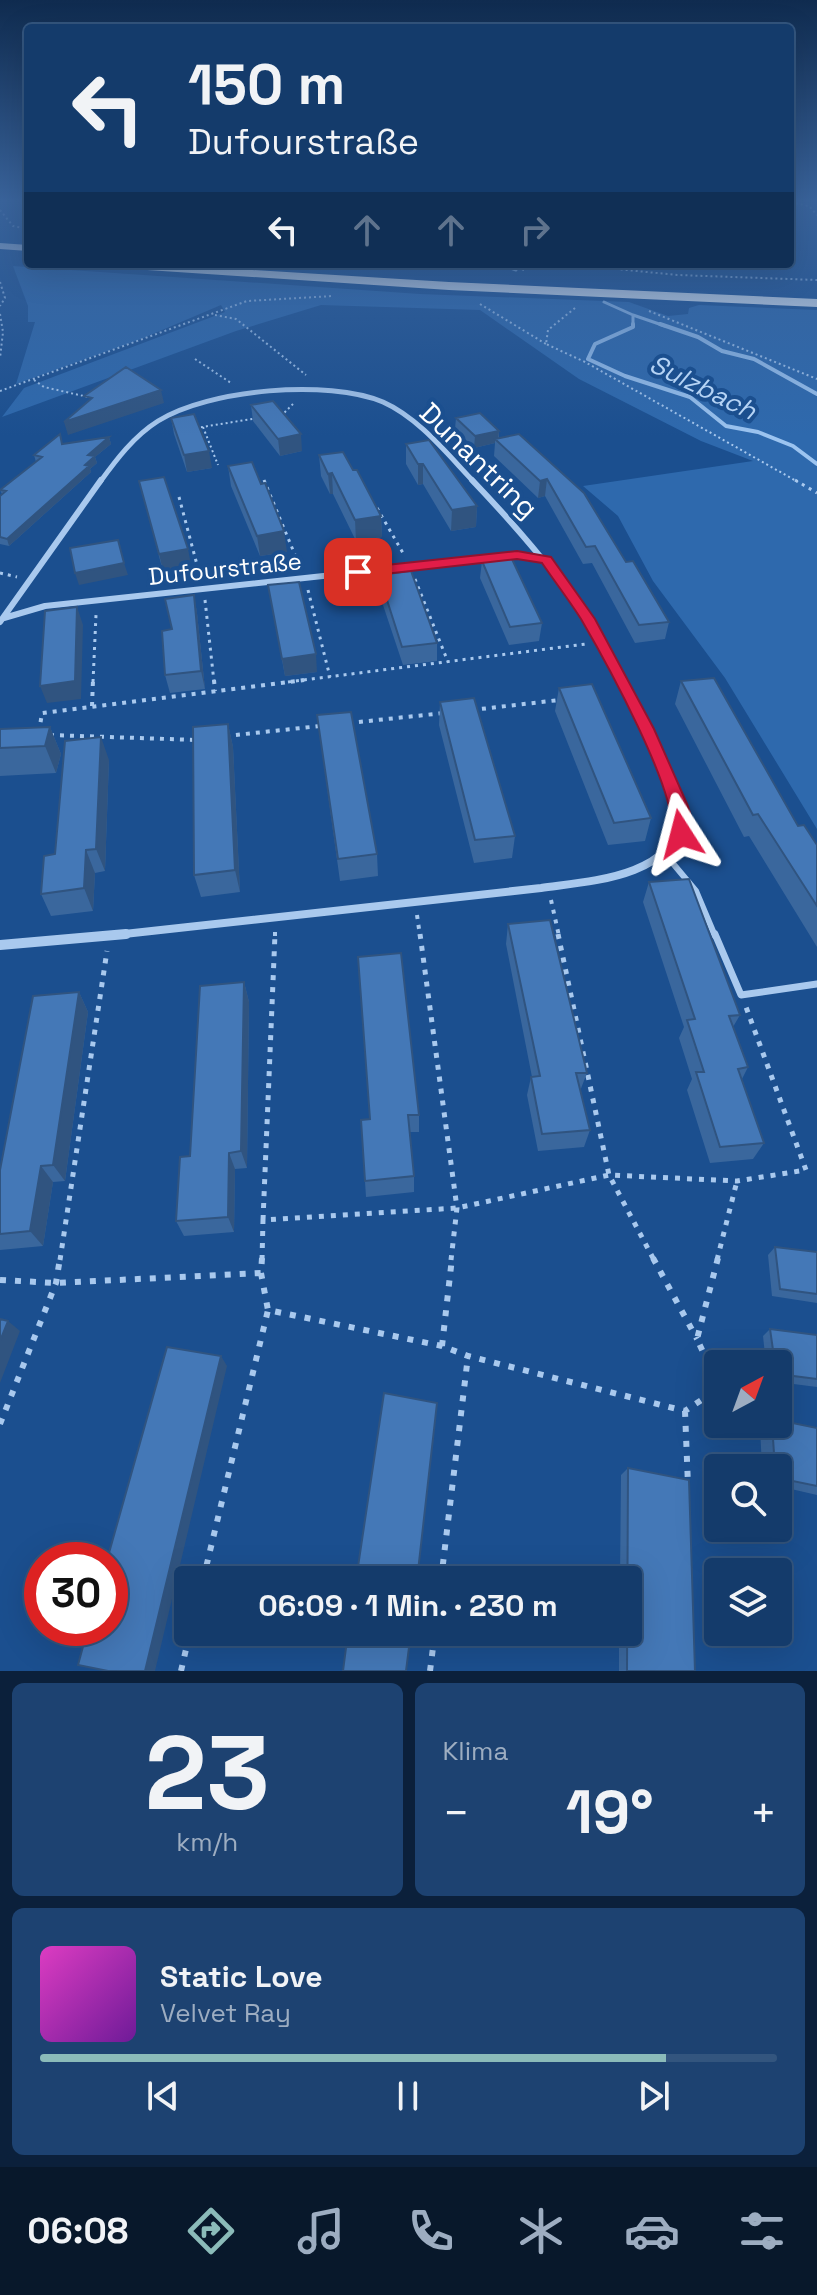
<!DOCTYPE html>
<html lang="de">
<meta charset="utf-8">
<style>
body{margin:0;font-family:"Space Grotesk",sans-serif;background:#1d4271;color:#f1f3f6;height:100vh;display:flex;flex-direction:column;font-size:30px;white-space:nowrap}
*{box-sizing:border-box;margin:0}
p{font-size:26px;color:#9dadc1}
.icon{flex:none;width:44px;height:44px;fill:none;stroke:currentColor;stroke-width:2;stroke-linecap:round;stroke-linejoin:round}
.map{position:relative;height:1671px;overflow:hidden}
.side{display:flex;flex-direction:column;gap:12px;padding:12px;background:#0b203b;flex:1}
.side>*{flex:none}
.hud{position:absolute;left:24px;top:24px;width:770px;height:244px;border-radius:8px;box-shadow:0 8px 32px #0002,0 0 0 2px #33557e;background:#143b6b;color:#f1f3f6;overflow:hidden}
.needle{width:52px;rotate:41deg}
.fabs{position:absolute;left:704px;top:1350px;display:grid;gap:16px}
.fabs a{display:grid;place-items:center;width:88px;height:88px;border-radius:8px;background:#143b6b;box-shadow:0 8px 32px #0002,0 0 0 2px #33557e;font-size:40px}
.speed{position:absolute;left:24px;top:1542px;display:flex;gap:16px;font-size:40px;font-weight:700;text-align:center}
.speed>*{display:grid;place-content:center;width:104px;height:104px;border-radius:50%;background:#143b6b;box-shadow:0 8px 32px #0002,0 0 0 2px #33557e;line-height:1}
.speed .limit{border:12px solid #d22;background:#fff;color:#111}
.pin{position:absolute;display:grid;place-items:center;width:68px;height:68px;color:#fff;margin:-34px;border-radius:16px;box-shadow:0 4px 12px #0006}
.me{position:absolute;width:88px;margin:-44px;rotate:351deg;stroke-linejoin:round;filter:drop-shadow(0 0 6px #0008)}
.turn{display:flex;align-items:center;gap:28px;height:168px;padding:0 32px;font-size:36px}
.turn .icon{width:104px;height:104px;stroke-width:2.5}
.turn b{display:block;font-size:56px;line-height:68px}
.lanes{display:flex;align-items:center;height:76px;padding:0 32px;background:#0003;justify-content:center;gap:40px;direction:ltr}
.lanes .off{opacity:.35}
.big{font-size:60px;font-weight:700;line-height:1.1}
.side .widget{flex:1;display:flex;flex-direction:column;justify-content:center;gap:12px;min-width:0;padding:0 28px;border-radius:12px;background:#1d4271}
.side .dial{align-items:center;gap:0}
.dial b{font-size:104px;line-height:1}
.song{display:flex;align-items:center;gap:24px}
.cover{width:96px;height:96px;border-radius:12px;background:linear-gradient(135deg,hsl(310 70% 55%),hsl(280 70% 35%))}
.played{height:8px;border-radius:4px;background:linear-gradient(90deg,#8bbbb9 85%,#33557e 85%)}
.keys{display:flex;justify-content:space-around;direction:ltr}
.heat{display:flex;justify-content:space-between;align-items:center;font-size:44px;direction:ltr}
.side .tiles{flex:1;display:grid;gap:12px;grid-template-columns:1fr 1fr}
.widget:last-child{grid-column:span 2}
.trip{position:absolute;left:174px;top:1566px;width:468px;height:80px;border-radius:8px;background:#143b6b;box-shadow:0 8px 32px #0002,0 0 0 2px #33557e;font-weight:700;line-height:80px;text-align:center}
.tab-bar{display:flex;height:128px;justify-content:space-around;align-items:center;background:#08182b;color:#9dadc1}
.tab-bar .icon{width:56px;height:56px}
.tab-bar .on{color:#8bbbb9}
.tab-bar b{font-size:36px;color:#f1f3f6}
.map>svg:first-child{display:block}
</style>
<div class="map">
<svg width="817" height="1671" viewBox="0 0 817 1671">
<rect width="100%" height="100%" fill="#1b4f8f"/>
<path fill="#2e69ad" d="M13 266 420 294 629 302 668 316 688 314 689 308 699 305 817 310V829L725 678 653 581 618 516 583 486 753 461 701 441 579 379 480 310 321 305 236 331 2 417 24 388 225 312 221 305 141 339 16 384 35 322H28V306Z"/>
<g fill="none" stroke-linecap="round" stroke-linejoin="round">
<path stroke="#9cc4f0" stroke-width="3" d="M499 264 516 270
M604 302 633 315V326
M633 315 665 326"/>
<path stroke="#9cc4f0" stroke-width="4" d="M633 324V327L595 344 588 359 625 376 690 397 726 426 758 432 793 446 817 464
M660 324 698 337 722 351 754 359 817 394"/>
<path stroke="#a9c9ee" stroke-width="2" stroke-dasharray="2 3" stroke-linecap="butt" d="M791 202 809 206 817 215
M0 210 13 226 28 229
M566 264 677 275 817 280
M524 270 509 265 535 264
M0 282 5 298 0 306
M480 304 546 344
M575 308 548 330 546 344 585 362 798 482
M649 311 817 379
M0 314 3 332 0 358
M215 315 236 319 306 375
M195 359 231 383
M34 380 44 387 88 397
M0 391 247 301 333 296
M281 416 293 404
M203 427 218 465
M196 428 258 418"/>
<path stroke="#a9c9ee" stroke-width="3" stroke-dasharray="3 5" stroke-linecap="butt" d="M264 480 300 567
M795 480 817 493
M179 497 200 576
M377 508 403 553
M0 573 17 577
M415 579 448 662
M308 590 330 677
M205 600 214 682
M93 682 96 615
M288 682 586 644"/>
<path stroke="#a9c9ee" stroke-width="4" stroke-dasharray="4 6" stroke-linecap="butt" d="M214 680 215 691
M92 706 93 680
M472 710 559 700
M349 723 444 713
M39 732 42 713 304 680
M50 735 197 740
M226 736 320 726
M551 900 559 936
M417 915 420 936
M275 936V931"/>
<path stroke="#a9c9ee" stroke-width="5" stroke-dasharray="5 7" stroke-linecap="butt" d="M420 934 457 1208 451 1260
M558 934 609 1175 654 1260
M263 1220 275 934
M60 1260 107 951
M262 1260 263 1220 457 1208 609 1175 737 1181 806 1170 746 1007
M717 1260 737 1181"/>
<path stroke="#a9c9ee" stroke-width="6" stroke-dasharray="6 9" stroke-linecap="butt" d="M262 1258 261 1273 268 1310 442 1346 468 1356 685 1411 718 1389
M653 1258 697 1339
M718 1258 697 1339 718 1384
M0 1280 56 1283 261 1273
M442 1346 452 1258
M685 1411 688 1485
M0 1424 56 1283 60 1258
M203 1580 268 1310
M441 1580 468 1356
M181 1671 190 1632
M430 1671 435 1632"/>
<path stroke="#a9c9ee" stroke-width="6" d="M665 854 696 891 715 936"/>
<path stroke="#a9c9ee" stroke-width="7" d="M715 934 741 995 817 984"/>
<path stroke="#a9c9ee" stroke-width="5" d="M100 482C116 460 134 436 158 421 209 389 328 379 383 402 419 418 448 455 474 482"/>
<path stroke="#a9c9ee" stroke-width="6" d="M472 480C532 543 584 604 622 682
M4 618 45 606 517 555 546 559
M0 622 101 480"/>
<path stroke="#a9c9ee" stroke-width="8" d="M106 936 541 888C590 881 669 878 683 820L662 763 621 680"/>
<path stroke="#a9c9ee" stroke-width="10" d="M0 945 126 934"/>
<path fill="#fff" fill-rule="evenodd" d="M0 243 28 245V251L0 249Z
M96 264H156L449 282 817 299V307L449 290 102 267Z"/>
</g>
<path fill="#3a679d" d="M251 405 302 451 280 456 253 421Z
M171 418 212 468 187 472 174 434Z
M456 418 499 431V439L519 434 626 562 669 622 665 639 635 643 592 563 583 564 545 496 538 498 494 456 495 443 474 448 455 429Z
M109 437 111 444 95 457 97 463 90 469 91 472 9 546 0 544V496L2 494 0 490 36 462 34 455 62 444Z
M406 444 477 506 476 527 451 531 423 484 418 485 406 464Z
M319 455 353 470 381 516 382 537 356 541 333 494H330L321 476Z
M228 466 287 552 260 556 231 486Z
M139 481 192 570 164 575Z
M482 561 542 623 539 641 509 645 480 578Z
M379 575 437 643V661L403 665 379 593Z
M268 585 317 672 285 676Z
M194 595 197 613 205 689 170 693 165 675 172 629Z
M681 681 798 826 817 845V947L749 836 744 837 675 704Z
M559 688 651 818 645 841 608 845 555 711Z
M440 702 515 836 512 858 474 863 439 725Z
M317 715 377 854 378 876 340 881Z
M228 724 233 747 240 892 201 897 194 875Z
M50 727 61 754 56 773 0 776V729Z
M109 760 105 871 95 873 93 911 51 916 41 894 55 854Z
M649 882 740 1015 733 1027 748 1067 742 1079 764 1143 753 1159 710 1163 687 1090 692 1079 679 1038 684 1027 643 902Z
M508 924 587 1073 580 1091 590 1130 584 1147 538 1151 527 1095 531 1077H532L506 944Z
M244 982 249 1002 247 1168 235 1169 234 1232 184 1236 176 1221 190 1156Z
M79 992 88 1012 65 1181 53 1182 43 1246 0 1250V1170Z
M419 1115V1132H410L414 1176V1192L366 1197 361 1120Z
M775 1247 817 1252V1303L772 1296 768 1255Z
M770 1329 817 1335V1387L778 1382V1364H766L763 1336Z
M764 1424H778L817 1428V1495L778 1486V1468H762L760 1427Z
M628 1468 695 1671H619V1632H628V1580H620L621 1475Z"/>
<path fill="#305480" d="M161 390 164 403 68 435 64 422Z
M499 431 498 442 495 439V443L474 448 475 436Z
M301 434 302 451 280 456 278 439Z
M109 437 111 444 95 457 97 463 90 469 91 472 9 546 7 539 85 465 88 455Z
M209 451 212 468 187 472 184 455Z
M418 464H423V484L418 485Z
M332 473 333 494H330L328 474Z
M547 479 545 496 538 498 540 481Z
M477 506 476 527 451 531 452 510Z
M381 516 382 537 356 541 355 520Z
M284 531 287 552 260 556 257 536Z
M188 549 192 570 164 575 159 554Z
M124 563 128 575 79 585 75 573Z
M194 595 197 613 205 689 201 671Z
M77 607 83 625 81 699 47 703 40 686Z
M316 654 317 672 285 676 282 659Z
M228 724 233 747 240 892 235 870Z
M50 727 61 754 56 773 45 746Z
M101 737 109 760 105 871 96 849Z
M86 850 95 873 93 911 84 888Z
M244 982 249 1002 247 1168 241 1151Z
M79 992 88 1012 65 1181 53 1165Z
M229 1153 235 1169 234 1232 228 1217Z
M41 1166 53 1182 43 1246 30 1231Z
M8 1321 20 1331 0 1383V1341Z
M221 1356 227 1366 155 1671H145Z"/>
<path fill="#4478b7" stroke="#305480" stroke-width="2" d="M126 367 161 390 64 422 92 398 84 396Z
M273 401 301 434 278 439 251 405Z
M480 413 499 431 475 436 456 418Z
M194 414 209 451 184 455 171 418Z
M60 434 62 444 109 437 88 455 95 456 85 465 89 466 7 539 0 537V496L6 491 0 490 42 457 34 455Z
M519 434 584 493 626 562 633 561 669 622 639 625 595 546 586 547 547 479 540 481 495 439Z
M429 440 477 506 452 510 423 464H418L406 444Z
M343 452 353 470H357L381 516 355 520 332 473 328 474 319 455Z
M252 462 261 484 265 483 284 531 257 536 228 466Z
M164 477 188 549 159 554 139 481Z
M118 540 124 563 75 573 70 548Z
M511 557 542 623 510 627 482 561Z
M411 571 437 643 402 647 379 575Z
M299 582 316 654 282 659 268 585Z
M194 595 201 671 165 675 162 631 172 629 165 599Z
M77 607 75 681 40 686 45 611Z
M714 678 798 826 804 825 817 845V906L758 814 753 815 681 681Z
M592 684 651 818 614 823 559 688Z
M474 698 515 836 475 840 440 702Z
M351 712 377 854 338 859 317 715Z
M228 724 235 870 194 875 193 727Z
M50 727 45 746 0 748V729Z
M101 737 96 849 86 850 84 888 41 894 44 856 55 854 65 741Z
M689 879 740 1015 729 1016 748 1067 738 1069 764 1143 720 1147 696 1072H704L687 1020 695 1019 649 882Z
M550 920 587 1073H576L590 1130 542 1134 531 1077 540 1076 508 924Z
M401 953 419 1115H408L414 1176 365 1181 361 1120 370 1119 358 957Z
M244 982 241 1151 229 1153 228 1217 176 1221 180 1157 190 1156 200 986Z
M79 992 53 1165 41 1166 30 1231 0 1234V1170L33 996Z
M775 1247 817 1252V1294L780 1289Z
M0 1319 8 1321 0 1341Z
M770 1329 817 1335V1379L778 1374V1364H775Z
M167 1347 221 1356 145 1671H108L78 1665 88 1628H110V1560H107Z
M384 1393 437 1403 417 1580H356Z
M778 1420 817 1428V1486L778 1478V1468H775L772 1424H778Z
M628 1468 689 1480 695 1671H627Z
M348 1632H411L406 1671H343Z"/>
<linearGradient id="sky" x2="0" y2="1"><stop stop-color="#0f2b4f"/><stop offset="0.46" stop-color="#39639b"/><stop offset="1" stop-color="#39639b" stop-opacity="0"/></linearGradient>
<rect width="817" height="436" fill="url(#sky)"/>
<path fill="#e11d48" stroke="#92132f" stroke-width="2" d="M517 551 551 557 595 619 654 729 688 806 692 820 687 839 681 841 672 834C678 792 605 660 581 619 569 600 555 582 542 563L517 559 358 577 351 572 358 568Z"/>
<g text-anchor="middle" stroke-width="8" stroke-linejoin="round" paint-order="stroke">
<g font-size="24" fill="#fff" stroke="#1b4f8f">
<text transform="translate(225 569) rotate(-6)" y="8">Dufourstraße</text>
</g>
<g font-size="26" font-style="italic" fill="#b5d3f5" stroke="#1b4f8f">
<text transform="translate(703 387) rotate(26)" y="9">Sulzbach</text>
</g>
<g font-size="28" fill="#fff" stroke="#1b4f8f">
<text transform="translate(479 460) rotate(44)" y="10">Dunantring</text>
</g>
</g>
</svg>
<div class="fabs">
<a><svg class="needle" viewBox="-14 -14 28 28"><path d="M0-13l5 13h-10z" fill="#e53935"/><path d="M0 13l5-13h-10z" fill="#9dadc1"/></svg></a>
<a><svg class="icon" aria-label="search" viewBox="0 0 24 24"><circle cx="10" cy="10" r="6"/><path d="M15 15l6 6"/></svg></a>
<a><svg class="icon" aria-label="layers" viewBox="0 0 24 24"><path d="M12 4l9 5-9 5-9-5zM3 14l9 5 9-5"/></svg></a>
</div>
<div class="speed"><div class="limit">30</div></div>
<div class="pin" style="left:358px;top:572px;background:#d93025"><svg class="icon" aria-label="arrive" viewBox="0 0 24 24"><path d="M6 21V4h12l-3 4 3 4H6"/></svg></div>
<svg class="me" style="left:681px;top:834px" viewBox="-20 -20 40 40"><path d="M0-17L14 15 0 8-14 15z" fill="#e11d48" stroke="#fff" stroke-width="4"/></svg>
<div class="trip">06:09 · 1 Min. · 230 m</div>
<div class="hud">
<div class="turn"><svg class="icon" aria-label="left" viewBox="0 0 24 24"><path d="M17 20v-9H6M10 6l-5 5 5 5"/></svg><div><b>150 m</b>Dufourstraße</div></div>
<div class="lanes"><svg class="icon" aria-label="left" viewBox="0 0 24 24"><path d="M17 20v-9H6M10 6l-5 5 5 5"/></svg><svg class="icon off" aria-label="ahead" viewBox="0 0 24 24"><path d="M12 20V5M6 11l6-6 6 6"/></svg><svg class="icon off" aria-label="ahead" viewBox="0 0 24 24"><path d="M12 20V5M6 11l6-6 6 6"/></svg><svg class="icon off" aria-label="right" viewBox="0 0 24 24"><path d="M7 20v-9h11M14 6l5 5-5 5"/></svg></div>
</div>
</div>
<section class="side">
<div class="tiles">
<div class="widget dial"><b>23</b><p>km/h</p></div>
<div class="widget"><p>Klima</p>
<div class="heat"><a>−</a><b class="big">19°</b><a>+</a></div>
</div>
<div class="widget">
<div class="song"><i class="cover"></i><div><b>Static Love</b><p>Velvet Ray</p></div></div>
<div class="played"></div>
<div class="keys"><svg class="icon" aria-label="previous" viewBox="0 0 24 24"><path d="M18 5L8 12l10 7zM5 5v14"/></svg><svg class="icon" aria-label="pause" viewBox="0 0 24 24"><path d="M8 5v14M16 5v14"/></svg><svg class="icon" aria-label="next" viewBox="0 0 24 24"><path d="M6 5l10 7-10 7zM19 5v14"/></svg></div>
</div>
</div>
</section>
<nav class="tab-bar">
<b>06:08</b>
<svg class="icon on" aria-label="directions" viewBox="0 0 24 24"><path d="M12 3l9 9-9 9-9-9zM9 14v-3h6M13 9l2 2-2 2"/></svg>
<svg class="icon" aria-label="music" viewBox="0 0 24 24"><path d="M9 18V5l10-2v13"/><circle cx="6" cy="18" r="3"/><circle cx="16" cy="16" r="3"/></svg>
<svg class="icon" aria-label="phone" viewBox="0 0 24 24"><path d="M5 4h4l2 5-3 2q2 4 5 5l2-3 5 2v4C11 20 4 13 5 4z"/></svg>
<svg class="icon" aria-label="climate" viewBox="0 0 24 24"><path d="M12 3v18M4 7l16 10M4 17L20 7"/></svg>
<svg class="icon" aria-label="car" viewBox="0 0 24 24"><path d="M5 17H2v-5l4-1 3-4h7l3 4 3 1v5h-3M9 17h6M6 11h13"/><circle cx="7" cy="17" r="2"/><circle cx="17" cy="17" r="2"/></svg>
<svg class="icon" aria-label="filters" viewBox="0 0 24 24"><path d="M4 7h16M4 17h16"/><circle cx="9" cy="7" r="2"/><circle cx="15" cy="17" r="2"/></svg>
</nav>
